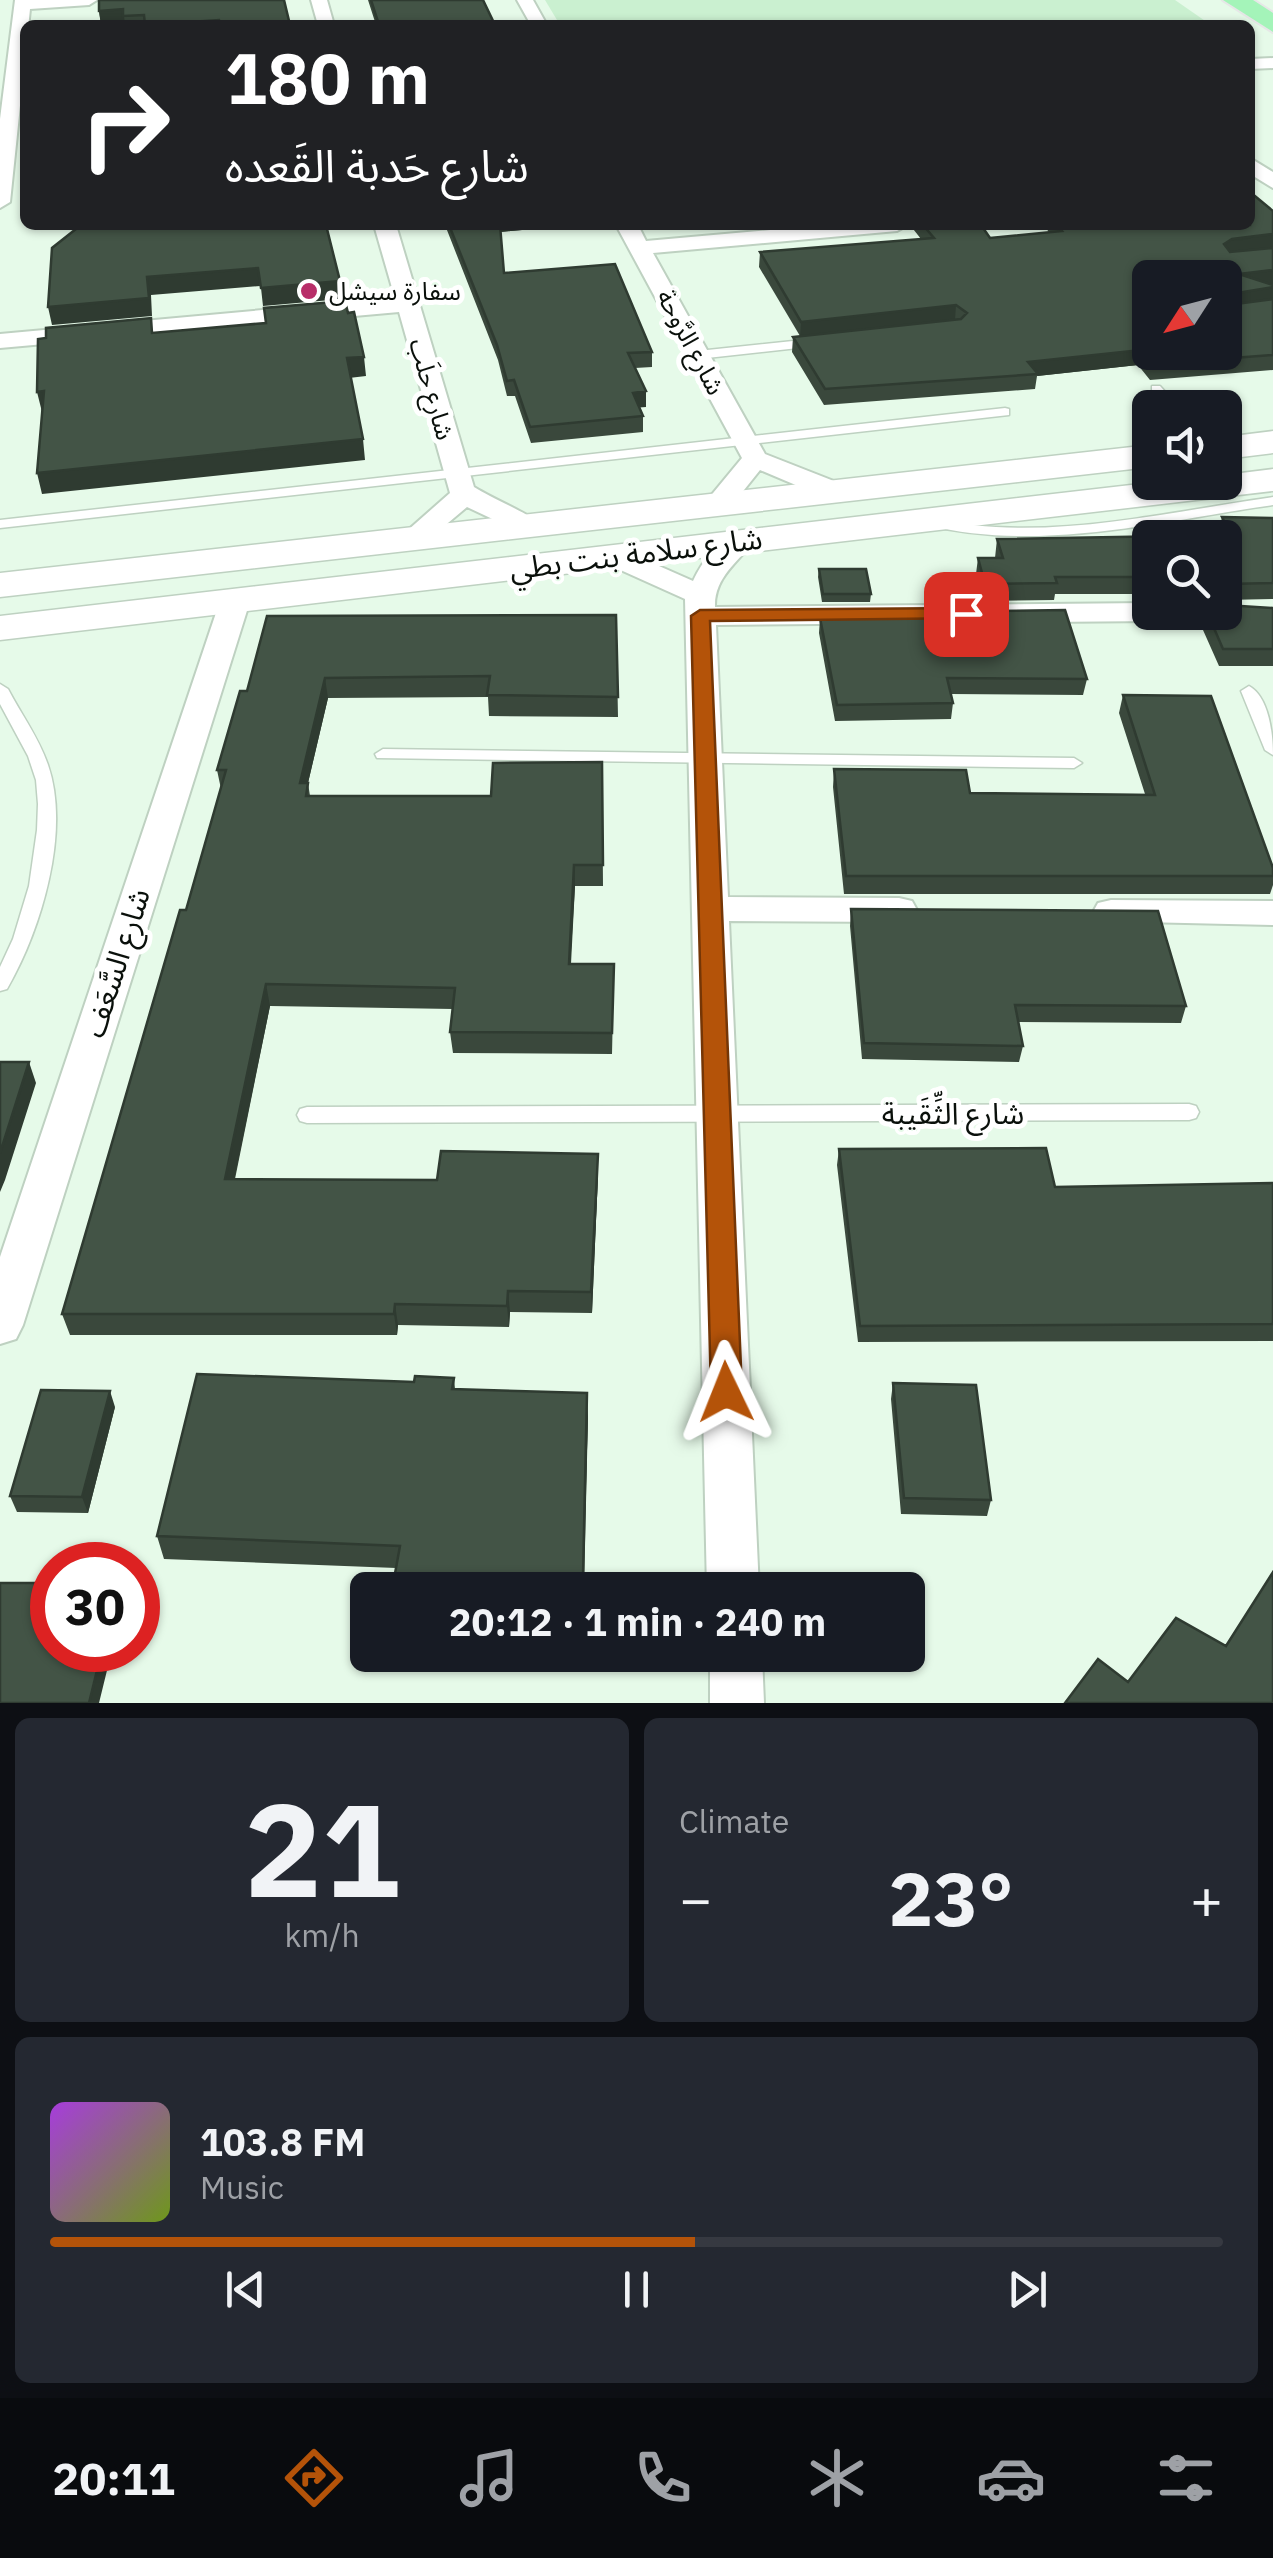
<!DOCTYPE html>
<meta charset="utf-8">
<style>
body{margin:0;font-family:"IBM Plex Sans","Noto Sans Arabic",sans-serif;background:#242831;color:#f1f3f6;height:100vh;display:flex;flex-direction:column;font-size:38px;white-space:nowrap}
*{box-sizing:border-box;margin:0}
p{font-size:32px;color:#9ea1a6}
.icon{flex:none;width:55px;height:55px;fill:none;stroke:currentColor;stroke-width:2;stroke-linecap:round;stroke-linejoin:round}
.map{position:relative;height:1703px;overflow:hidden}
.details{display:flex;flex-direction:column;gap:15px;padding:15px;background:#0d0f14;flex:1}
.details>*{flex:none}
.top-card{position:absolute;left:20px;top:20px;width:1235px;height:210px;border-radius:15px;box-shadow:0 2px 8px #0004;background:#202124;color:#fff;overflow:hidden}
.needle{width:65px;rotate:234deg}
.fabs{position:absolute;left:1132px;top:260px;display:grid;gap:20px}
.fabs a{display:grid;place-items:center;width:110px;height:110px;border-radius:15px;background:#171b24;box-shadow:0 2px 8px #0004;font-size:50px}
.speed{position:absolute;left:30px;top:1542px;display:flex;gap:20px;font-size:50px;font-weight:700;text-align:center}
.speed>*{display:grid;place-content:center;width:130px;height:130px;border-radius:50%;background:#171b24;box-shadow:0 2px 8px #0004;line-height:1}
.speed .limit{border:15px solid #d22;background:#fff;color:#111}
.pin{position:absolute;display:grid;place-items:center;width:85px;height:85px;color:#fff;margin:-42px;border-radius:20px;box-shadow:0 5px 15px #0006}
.me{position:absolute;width:110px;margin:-55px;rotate:358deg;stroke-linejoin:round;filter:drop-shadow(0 0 8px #0008)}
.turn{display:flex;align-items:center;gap:35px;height:210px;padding:0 40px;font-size:45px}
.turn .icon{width:130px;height:130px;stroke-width:2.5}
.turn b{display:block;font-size:70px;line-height:85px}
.big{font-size:75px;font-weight:700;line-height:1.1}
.details .tile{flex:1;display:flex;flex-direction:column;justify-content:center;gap:15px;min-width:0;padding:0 35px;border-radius:15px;background:#242831}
.details .dial{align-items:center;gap:0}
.dial b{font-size:130px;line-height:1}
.song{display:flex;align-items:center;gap:30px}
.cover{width:120px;height:120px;border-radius:15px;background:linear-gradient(135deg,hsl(280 70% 55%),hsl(80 70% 35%))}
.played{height:10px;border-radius:5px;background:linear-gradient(90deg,#b45309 55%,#363941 55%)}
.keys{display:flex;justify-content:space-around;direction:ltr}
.heat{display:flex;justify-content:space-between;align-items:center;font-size:55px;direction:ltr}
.details .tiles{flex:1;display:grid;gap:15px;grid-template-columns:1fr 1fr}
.tile:last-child{grid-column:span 2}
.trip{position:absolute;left:350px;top:1572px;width:575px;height:100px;border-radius:15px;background:#171b24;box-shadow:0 2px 8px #0004;font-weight:700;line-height:100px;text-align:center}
.menu{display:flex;height:160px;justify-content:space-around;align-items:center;background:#090b0e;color:#9ea1a6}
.menu .icon{width:70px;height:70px}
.menu .active{color:#b45309}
.menu b{font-size:45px;color:#f1f3f6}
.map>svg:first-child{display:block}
</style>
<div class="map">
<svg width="1273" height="1703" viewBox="0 0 1273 1703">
<rect width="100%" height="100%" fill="#e6fae9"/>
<path fill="#caf0d0" d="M545 0H1175L1211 25H560Z"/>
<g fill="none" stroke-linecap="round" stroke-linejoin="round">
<g stroke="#bed1c1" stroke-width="3">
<path id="lane" d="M812 339 818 343 816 346 698 359 692 355 698 351Z
M1152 386H1160L1180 408H1167L1152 392Z
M1005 408 1009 409V415L0 528V520Z
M1273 497V505C1161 521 1039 553 927 525L925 522 932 518C1039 544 1166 512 1273 497Z
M0 684 8 689C21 714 39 738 48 765 71 832 41 930 7 989L0 991V967L13 939 29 886 37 830 38 804 36 780 28 756 0 704Z
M1249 686C1269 697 1273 734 1273 755L1265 750 1241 691Z
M383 749 1074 758 1082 763 1074 768 377 758 375 754Z
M1189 1104 1196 1106 1199 1112 1196 1118 1189 1120 307 1123 300 1121 297 1115 300 1109 307 1107Z"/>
</g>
<g stroke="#bed1c1" stroke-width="4">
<path id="street" d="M15 0H97L89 5 30 9 10 202 0 208V119Z
M311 0H327L334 25H318Z
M517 0H533L547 25H531Z
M1273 58V68L1250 69V59Z
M1250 158 1273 172V188L1250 174Z
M374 225H396L474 487C491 498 534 516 542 525L538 531H518L467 507 423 544 413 546 399 538 450 493 399 312 0 348V334L395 298Z
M616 225H638L646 241 826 225H908L897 231 653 253 765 454 844 485 848 491 844 497H824L760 470 728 510H708L704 504 742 458Z
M739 534 753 542C737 563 714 578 715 607L1150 603V612H1172L1157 621 716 625 728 897 899 898 912 901 917 910 912 919 899 922 729 921 759 1590H707L685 599 605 563 601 557 615 548 625 551 693 581C702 562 718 539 739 534Z
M235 592 250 601 23 1325 16 1339 0 1344V1257L220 601Z
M1111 900 1273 901V925L1098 921 1093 912 1098 903Z
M710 1655H762L764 1703H710Z"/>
</g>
<g stroke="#bed1c1" stroke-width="3">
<path id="secondary" d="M1273 431V453L1225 459V437Z
M1150 445V467L0 597V573Z
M1273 469V491L0 640V616L1157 482H1225V475Z"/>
</g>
<g stroke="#e6e7e7" stroke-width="4">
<path id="primary" d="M1223 0H1253L1273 13V32Z"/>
</g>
<use href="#lane" fill="#fff" fill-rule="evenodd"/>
<use href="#street" fill="#fff" fill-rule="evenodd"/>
<use href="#secondary" fill="#fff" fill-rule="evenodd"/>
<use href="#primary" fill="#a4f4b9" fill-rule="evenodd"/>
</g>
<path fill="#3a483c" d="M368 0H483L495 25H376Z
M99 11 290 25H125V24L101 25Z
M1273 211V370L1150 380 1138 365 1037 376 1035 389 824 405 792 352 793 337 800 336 759 267 760 252 921 239 910 225H981L990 238 1049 232 1043 225H1250Z
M445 225H578L500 232 504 273 652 352V367L635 368 646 391V407H640L643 416V432L531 443 515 396H507L498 360Z
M1222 517 1273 518V599L1225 600V538H1150V594H1055L1054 600 982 601 976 574 978 558H995L997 539 1219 535Z
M819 569 871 594 870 602H822L818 577Z
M1273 608V666H1219L1195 612H1225Z
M991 611 1087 679 1083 695 951 694 953 703 951 719 835 721 819 633 820 618H827V612L990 618Z
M616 615 618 717 489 716 488 697 328 698 308 783 310 796H491L602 762 603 886H575L571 964H614L612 1054 453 1053 450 1032 453 1009 270 1006 235 1179 437 1180 598 1154V1175L592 1313 510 1312 509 1327 398 1325 397 1335H70L62 1314 186 910 221 789 217 770 247 691Z
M1123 695 1273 868V885L1270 894H844L833 787 834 769 970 793 1145 794 1119 713Z
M851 909 1186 1006 1181 1023 1018 1022 1023 1046 1019 1062 862 1059 850 926Z
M839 1149 1055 1187 1273 1183V1341L858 1342 837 1165Z
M454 1378 455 1389 588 1416 584 1590H392L396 1568 164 1559 157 1536Z
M893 1383 991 1500 987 1516 901 1514 891 1399Z
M115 1407 88 1513 17 1512 10 1496Z"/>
<path fill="#2f3b31" d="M123 9 125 24 101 25 99 11Z
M219 20 220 25H145Z
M499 225H578L500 232Z
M1273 234V248L1229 253 1224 244 1232 239Z
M258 268 260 286 151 295 152 316 52 325 48 307 147 277Z
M1273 270V285L1239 274Z
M340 281 342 299 263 306 261 288Z
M1273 287V301L1225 309V295Z
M956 305 955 320 800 337 801 322Z
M1141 350 1138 365 1037 376 1038 374 1028 362Z
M364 357 366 376 349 378 347 358Z
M44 391 42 412 37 392Z
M646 391V407L633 408V393Z
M363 439 365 460 42 494 37 473Z
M325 678 328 698 303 804 300 783Z
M574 865 575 886 569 985V964Z
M266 984 270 1006 230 1200 225 1179Z
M29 1062 36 1083 5 1180 0 1192V1153Z
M598 1154V1175L592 1313 591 1292Z
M508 1291 510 1312 509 1327 507 1306Z
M395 1304 398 1325 397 1335 394 1314Z
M110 1391 115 1407 88 1513 82 1497Z
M587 1393 588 1416 583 1590V1577Z
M102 1650H112L99 1703H89Z"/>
<path fill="#435446" stroke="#2f3b31" stroke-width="2.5" d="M99 0H284L290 25H220L219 20 145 25 144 15 123 16V9L99 11Z
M371 0H483L495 25H379Z
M1250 192 1273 211V234L1232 239 1224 244 1230 252 1273 248V270L1239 274 1273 285V287L1225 295V278H1150V352H1225V296L1229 305 1273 299V355L1154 364 1141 350 1028 362 1038 374 825 389 793 337 961 319 967 313 956 305 801 322 760 252 934 238 923 225H981L990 238 1062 231 1057 225H1250Z
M81 225H326L340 281 261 288 258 268 147 277 149 298 48 307 52 248Z
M449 225H500L504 273 615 264 652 352 628 353 646 391 633 393 643 416 530 427 514 380 507 381 497 345Z
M345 301 348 313 354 312 364 357 347 358 363 439 37 473 44 391 37 392 38 339 46 338V328L151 318 152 333 266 323 264 308Z
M1222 517 1273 518V583L1227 584 1225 592V538H1150V577H1055L1057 583 985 584 978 558H1003L997 539 1231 535Z
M819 569H866L871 594H823Z
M1225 605 1273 608V649H1223L1207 612H1225Z
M1065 610 1087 679 947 678 953 703 837 705 820 618H828L827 612 993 618 991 611Z
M616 615 618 697 487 695 490 676 325 678 300 783H308L306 796H491L493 763 602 762 603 865H574L569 964H614L612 1033 450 1032 455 988 266 984 225 1179 437 1180 441 1151 598 1154 591 1292 508 1291 507 1306 395 1304 394 1314H62L180 910H186L226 770H217L240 691H247L267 616Z
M1123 695 1211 696 1273 868V876H846L834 769 966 770 970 793 1155 795Z
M851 909 1158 911 1186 1006 1015 1005 1023 1046 864 1043Z
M0 1062H29L0 1153Z
M1046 1148 1055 1187 1273 1183V1324L860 1326 839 1149Z
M197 1374 414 1382 415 1376 454 1378 452 1389 587 1393 583 1577 439 1584 438 1590H392L400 1546 157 1536Z
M893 1383 976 1385 991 1500 904 1498Z
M41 1390 110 1391 82 1497 10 1496Z
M1273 1572V1703H1065L1098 1659 1128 1682 1176 1618 1226 1646Z
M0 1583H52V1650H102L89 1703H0Z"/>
<path fill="#b45309" stroke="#753606" stroke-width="2.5" d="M966 608 973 610V618L710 621 742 1392 737 1402 726 1405 716 1402 711 1392 691 616 700 610Z"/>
<circle fill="#b82e69" stroke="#fff" stroke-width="4" cx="309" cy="291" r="10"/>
<g text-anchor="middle" stroke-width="10" stroke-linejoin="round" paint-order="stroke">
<g font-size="25" fill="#0a100b" stroke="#fff" text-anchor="start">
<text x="329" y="300">سفارة سيشل</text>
</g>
<g font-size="25" fill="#0a100b" stroke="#fff">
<text transform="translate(691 342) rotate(62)" y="9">شارع الرَّوحة</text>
<text transform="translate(432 389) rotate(74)" y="9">شارع حلَب</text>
</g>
<g font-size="30" fill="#0a100b" stroke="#fff">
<text transform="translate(636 554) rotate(-7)" y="10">شارع سلامة بنت بطي</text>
<text transform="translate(117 963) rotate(-72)" y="10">شارع السَّعَف</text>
<text x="953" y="1124">شارع الثِّقَيبة</text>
</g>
</g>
</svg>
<div class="fabs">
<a><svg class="needle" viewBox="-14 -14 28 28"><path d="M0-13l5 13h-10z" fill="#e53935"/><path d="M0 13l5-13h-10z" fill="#9ea1a6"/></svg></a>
<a><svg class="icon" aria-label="sound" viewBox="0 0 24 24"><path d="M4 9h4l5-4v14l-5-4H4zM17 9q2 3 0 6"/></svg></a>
<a><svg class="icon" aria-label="search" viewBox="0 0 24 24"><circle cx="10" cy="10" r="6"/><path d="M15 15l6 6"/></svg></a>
</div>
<div class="speed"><div class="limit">30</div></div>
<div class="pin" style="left:966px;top:614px;background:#d93025"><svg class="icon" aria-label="arrive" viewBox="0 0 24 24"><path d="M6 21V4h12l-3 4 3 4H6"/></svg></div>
<svg class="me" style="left:726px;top:1392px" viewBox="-20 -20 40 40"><path d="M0-17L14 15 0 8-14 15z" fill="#b45309" stroke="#fff" stroke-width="4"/></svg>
<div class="trip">20:12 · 1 min · 240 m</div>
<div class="top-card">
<div class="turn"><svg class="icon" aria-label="right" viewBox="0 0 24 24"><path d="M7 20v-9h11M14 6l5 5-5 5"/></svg><div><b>180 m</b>شارع حَدبة القَعده</div></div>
</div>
</div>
<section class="details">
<div class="tiles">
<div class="tile dial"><b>21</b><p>km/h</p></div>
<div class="tile"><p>Climate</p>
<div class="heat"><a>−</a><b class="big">23°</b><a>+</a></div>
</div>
<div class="tile">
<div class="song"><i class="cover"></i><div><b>103.8 FM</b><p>Music</p></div></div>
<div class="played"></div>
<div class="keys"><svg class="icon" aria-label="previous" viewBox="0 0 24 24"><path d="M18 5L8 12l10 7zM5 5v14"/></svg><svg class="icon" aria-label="pause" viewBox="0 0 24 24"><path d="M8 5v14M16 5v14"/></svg><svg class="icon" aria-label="next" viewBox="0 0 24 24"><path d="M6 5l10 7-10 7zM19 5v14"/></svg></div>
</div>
</div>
</section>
<nav class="menu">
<b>20:11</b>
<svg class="icon active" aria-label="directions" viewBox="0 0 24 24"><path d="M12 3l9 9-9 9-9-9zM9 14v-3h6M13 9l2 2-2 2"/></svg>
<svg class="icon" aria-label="music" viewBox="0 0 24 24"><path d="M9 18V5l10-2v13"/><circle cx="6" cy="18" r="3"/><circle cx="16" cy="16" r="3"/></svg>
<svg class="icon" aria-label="phone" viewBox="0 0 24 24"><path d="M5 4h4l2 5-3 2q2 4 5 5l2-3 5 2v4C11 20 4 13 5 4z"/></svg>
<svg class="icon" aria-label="climate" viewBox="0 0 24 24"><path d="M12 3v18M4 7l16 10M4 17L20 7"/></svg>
<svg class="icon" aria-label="car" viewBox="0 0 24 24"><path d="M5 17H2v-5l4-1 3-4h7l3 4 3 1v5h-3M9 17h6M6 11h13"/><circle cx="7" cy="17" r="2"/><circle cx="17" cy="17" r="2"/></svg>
<svg class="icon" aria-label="filters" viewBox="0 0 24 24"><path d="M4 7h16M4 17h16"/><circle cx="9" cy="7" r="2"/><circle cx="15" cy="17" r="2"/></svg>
</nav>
